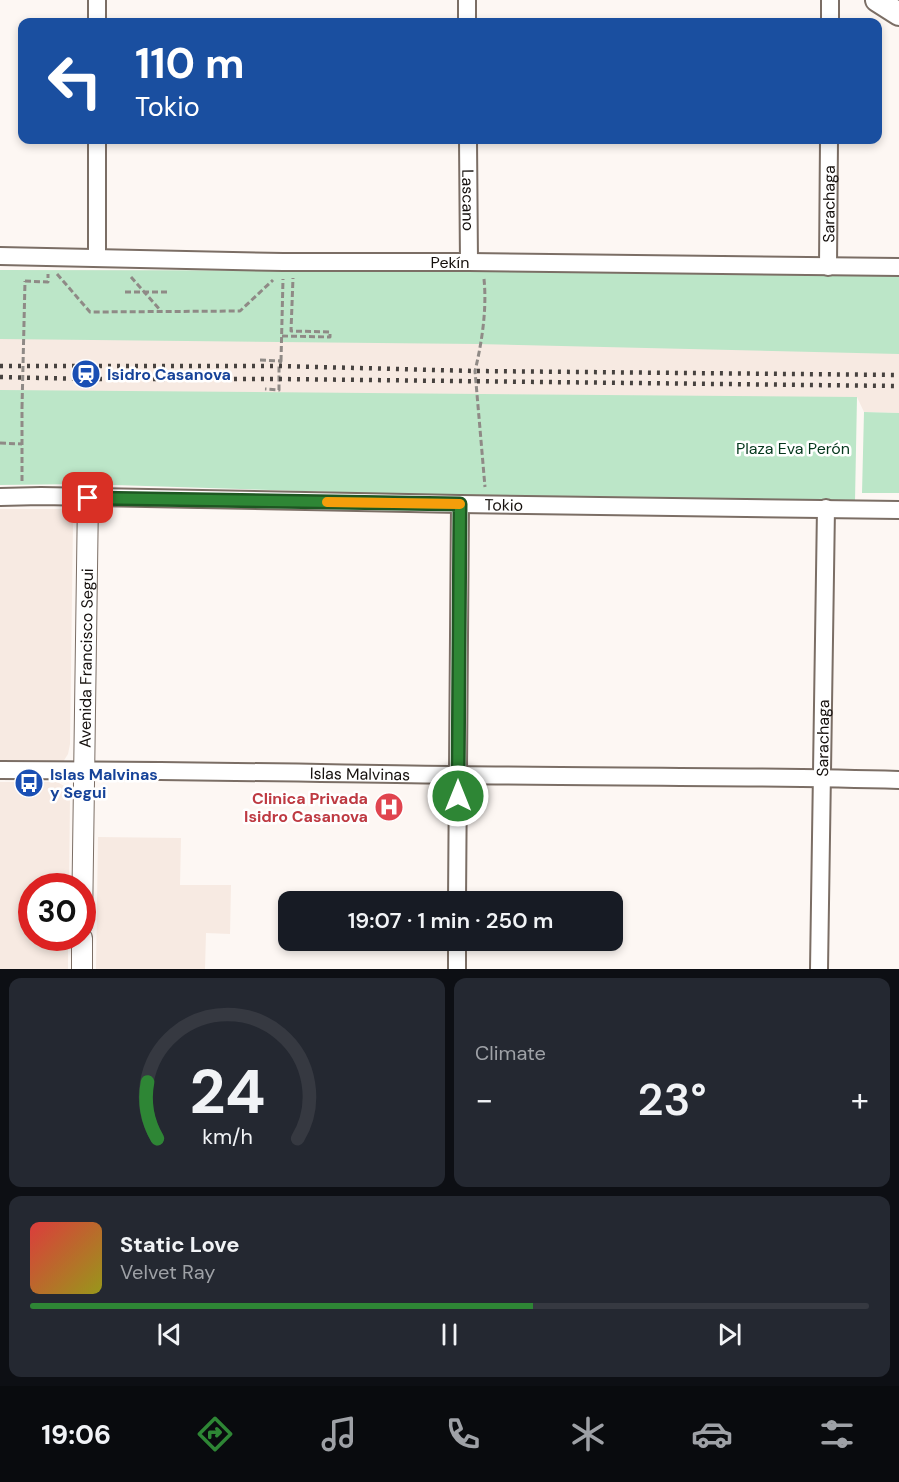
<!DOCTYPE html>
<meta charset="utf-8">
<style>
body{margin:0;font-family:"DM Sans",sans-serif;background:#242831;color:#f1f3f6;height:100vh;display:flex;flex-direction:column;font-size:22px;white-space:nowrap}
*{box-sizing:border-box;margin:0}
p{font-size:20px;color:#9ea1a6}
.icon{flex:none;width:33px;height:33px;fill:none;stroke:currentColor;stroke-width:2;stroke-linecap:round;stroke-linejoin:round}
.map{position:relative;height:969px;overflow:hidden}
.drawer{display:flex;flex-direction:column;gap:9px;padding:9px;background:#0d0f14;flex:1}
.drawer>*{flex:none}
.hud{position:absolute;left:18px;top:18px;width:864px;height:126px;border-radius:12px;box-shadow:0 3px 9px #0003;background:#1a4fa0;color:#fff;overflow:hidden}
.speed{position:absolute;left:18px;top:873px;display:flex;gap:12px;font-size:30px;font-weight:700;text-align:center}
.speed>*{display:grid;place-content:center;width:78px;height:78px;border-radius:50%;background:#171b24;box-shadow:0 3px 9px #0003;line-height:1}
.speed .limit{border:9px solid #d22;background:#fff;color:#111}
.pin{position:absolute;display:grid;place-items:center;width:51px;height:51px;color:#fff;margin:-26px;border-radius:12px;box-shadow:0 3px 9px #0006}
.me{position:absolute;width:66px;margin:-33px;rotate:0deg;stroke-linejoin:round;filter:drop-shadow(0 0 4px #0008)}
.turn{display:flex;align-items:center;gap:21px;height:126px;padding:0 18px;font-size:27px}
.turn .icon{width:78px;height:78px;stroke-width:2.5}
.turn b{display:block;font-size:42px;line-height:51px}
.big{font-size:45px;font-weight:600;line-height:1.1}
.drawer .tile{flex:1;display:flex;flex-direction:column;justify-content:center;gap:9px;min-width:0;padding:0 21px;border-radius:12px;background:#242831}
.drawer .dial{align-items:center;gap:0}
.dial svg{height:156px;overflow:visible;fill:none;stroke:#363941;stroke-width:7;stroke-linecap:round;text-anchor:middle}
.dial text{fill:#f1f3f6;stroke:none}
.song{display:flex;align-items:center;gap:18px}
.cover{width:72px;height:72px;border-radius:9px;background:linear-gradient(135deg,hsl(0 70% 55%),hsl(60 70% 35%))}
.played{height:6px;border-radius:3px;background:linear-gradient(90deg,#2e8635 60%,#363941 60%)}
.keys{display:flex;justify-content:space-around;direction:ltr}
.heat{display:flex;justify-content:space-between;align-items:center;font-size:33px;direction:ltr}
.drawer .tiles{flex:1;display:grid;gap:9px;grid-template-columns:1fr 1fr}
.tile:last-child{grid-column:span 2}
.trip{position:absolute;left:278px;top:891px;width:345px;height:60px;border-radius:12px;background:#171b24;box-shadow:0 3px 9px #0003;font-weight:600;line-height:60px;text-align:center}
.dock{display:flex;height:96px;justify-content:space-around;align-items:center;background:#090b0e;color:#9ea1a6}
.dock .icon{width:42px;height:42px}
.dock .on{color:#2e8635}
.dock b{font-size:27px;color:#f1f3f6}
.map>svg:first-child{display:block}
</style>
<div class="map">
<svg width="899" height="969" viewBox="0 0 899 969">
<rect width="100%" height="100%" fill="#fdf7f3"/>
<path fill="#f7eae2" d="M0 270 474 271 899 275V413L864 412 857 397 0 408Z
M0 509H65L72 513 73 522 70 744 68 754 63 762 55 766H0Z
M0 782H57L66 787 70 798 69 886H32V938H68V969H0Z
M98 837 181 838 180 885H231L230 934 206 933 205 969H96Z"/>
<path fill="#bce6c8" d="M0 270 474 271 899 275V354L477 344 0 339Z
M0 390 857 397 855 501 463 496 83 484 0 485Z
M864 412 899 413V493H862Z"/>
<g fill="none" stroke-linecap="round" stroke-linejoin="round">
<g stroke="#7b6e65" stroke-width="20">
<g id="minor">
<path d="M467 0V22"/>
<path d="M97 22V0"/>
<path d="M830 22V0"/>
<path id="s1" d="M468 140 469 262"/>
<path id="s2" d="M0 256 283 262H469L899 267"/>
<path d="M97 258V140"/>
<path id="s3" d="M828 267 829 140"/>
<path id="s4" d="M0 497 41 496 460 504 899 510"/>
<path id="s5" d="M0 770C153 770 306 773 459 775 605 777 752 776 899 780"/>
<path d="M457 902 460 504"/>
<path d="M457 969V940"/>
<path id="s6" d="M819 969 826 508"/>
</g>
</g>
<g stroke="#7b6e65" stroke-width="22">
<g id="tertiary">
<path id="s7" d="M82 925 88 498"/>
<path d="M82 969V938"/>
</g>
</g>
<g stroke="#7b6e65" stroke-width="26">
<path id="secondary" d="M877 0 899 14"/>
</g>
<path stroke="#8f8a86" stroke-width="3" stroke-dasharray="6 3" stroke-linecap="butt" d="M57 274 90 312 240 311 273 280
M131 277 161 311
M484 279C487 309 482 342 475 371L485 487
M25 281 48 282V274
M125 292H170
M282 336 330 337V332L291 331 293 278
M260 360 281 361 279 366V390L265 389
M281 361 283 279
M0 443 22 444
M22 481V408"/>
<use href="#minor" stroke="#fff" stroke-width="16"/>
<use href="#tertiary" stroke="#fff" stroke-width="20"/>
<use href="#secondary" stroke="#fff" stroke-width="22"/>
<path stroke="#47423f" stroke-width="4.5" stroke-dasharray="3 6" stroke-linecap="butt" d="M0 366H279L475 371 899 375
M0 377 86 379H279L899 386"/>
<path stroke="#8f8a86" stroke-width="3" stroke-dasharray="6 3" stroke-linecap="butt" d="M22 408 25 281"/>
</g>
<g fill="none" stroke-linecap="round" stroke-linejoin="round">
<g stroke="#1e5722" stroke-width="15">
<path id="route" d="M88 498 460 504 458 796"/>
</g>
<use href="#route" stroke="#2e8635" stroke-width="10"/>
<path stroke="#f59e0b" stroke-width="10" d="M327 502 460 504"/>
</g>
<defs>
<g id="station-disc" transform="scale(1.5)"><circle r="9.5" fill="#1a4fb4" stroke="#fff"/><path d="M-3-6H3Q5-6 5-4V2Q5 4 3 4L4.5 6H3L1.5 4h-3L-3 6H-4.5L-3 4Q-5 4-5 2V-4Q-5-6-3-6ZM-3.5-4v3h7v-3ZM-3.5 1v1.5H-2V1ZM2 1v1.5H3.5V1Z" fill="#fff"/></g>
<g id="bus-disc" transform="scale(1.5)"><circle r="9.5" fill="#1a4fb4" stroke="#fff"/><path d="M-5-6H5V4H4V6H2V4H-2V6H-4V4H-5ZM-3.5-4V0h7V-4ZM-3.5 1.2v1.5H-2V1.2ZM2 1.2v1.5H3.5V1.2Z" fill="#fff"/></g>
<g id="hospital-disc" transform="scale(1.5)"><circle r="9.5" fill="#e0444e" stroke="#fff"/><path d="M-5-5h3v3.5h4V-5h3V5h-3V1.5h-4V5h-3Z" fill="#fff"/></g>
</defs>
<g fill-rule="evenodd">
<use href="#station-disc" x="86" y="374"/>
<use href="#bus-disc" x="29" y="783"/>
<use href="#hospital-disc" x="389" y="807"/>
</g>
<g text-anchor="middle" stroke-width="5" stroke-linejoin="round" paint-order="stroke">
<g font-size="16" fill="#140f0c" stroke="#fff">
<text dy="6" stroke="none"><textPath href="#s1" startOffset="60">Lascano</textPath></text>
<text dy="6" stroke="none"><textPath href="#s3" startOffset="63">Sarachaga</textPath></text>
<text dy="6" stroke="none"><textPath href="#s2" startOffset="450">Pekín</textPath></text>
<text dy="6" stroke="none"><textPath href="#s4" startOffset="504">Tokio</textPath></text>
<text dy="6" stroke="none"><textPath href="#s7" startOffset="267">Avenida Francisco Segui</textPath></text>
<text dy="6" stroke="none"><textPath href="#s6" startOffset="231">Sarachaga</textPath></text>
<text dy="6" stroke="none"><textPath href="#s5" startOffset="360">Islas Malvinas</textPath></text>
</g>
<g font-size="16" font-weight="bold" fill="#164399" stroke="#fff" text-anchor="start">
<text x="107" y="380">Isidro Casanova</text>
<text x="50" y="780">Islas Malvinas<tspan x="50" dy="18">y Segui</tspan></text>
</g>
<g font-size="16" fill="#05381d" stroke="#fff">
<text x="793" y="454">Plaza Eva Perón</text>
</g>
<g font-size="16" font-weight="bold" fill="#be3a42" stroke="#fff" text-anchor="end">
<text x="368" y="804">Clinica Privada<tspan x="368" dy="18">Isidro Casanova</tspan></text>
</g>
</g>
</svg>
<div class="speed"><div class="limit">30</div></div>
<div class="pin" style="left:88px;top:498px;background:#d93025"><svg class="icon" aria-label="arrive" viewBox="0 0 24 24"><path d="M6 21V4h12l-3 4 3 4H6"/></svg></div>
<svg class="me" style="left:458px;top:796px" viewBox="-20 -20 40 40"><circle r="17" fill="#2e8635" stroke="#fff" stroke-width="3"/><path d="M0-11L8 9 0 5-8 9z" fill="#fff"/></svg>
<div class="trip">19:07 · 1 min · 250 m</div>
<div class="hud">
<div class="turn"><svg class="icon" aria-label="left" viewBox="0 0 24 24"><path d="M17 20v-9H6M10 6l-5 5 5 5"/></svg><div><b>110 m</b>Tokio</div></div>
</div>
</div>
<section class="drawer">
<div class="tiles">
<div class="tile dial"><svg viewBox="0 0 100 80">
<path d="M14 69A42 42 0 1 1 86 69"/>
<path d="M14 69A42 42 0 0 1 9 40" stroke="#2e8635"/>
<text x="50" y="56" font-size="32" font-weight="700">24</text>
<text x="50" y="72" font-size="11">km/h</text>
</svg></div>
<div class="tile"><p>Climate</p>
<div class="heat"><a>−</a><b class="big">23°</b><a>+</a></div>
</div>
<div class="tile">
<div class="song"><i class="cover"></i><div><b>Static Love</b><p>Velvet Ray</p></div></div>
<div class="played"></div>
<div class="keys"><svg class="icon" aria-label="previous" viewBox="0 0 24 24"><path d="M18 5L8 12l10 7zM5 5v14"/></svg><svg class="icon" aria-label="pause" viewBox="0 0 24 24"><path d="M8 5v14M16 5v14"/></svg><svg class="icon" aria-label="next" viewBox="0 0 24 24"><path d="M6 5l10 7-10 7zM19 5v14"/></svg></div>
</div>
</div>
</section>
<nav class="dock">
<b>19:06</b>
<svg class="icon on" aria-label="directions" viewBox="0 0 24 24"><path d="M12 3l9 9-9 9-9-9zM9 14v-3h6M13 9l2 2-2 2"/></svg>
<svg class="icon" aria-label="music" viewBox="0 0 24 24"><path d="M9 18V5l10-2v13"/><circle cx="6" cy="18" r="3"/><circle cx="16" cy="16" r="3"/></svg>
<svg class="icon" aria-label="phone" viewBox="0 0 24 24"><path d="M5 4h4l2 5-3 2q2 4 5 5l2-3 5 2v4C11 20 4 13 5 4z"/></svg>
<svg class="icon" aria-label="climate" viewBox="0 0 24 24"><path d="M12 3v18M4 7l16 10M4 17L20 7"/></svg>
<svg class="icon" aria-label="car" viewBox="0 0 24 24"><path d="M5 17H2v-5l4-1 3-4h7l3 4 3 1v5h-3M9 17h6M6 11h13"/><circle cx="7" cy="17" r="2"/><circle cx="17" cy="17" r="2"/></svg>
<svg class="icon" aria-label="filters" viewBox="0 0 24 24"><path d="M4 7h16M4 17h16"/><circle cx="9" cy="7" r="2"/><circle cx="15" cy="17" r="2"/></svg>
</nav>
